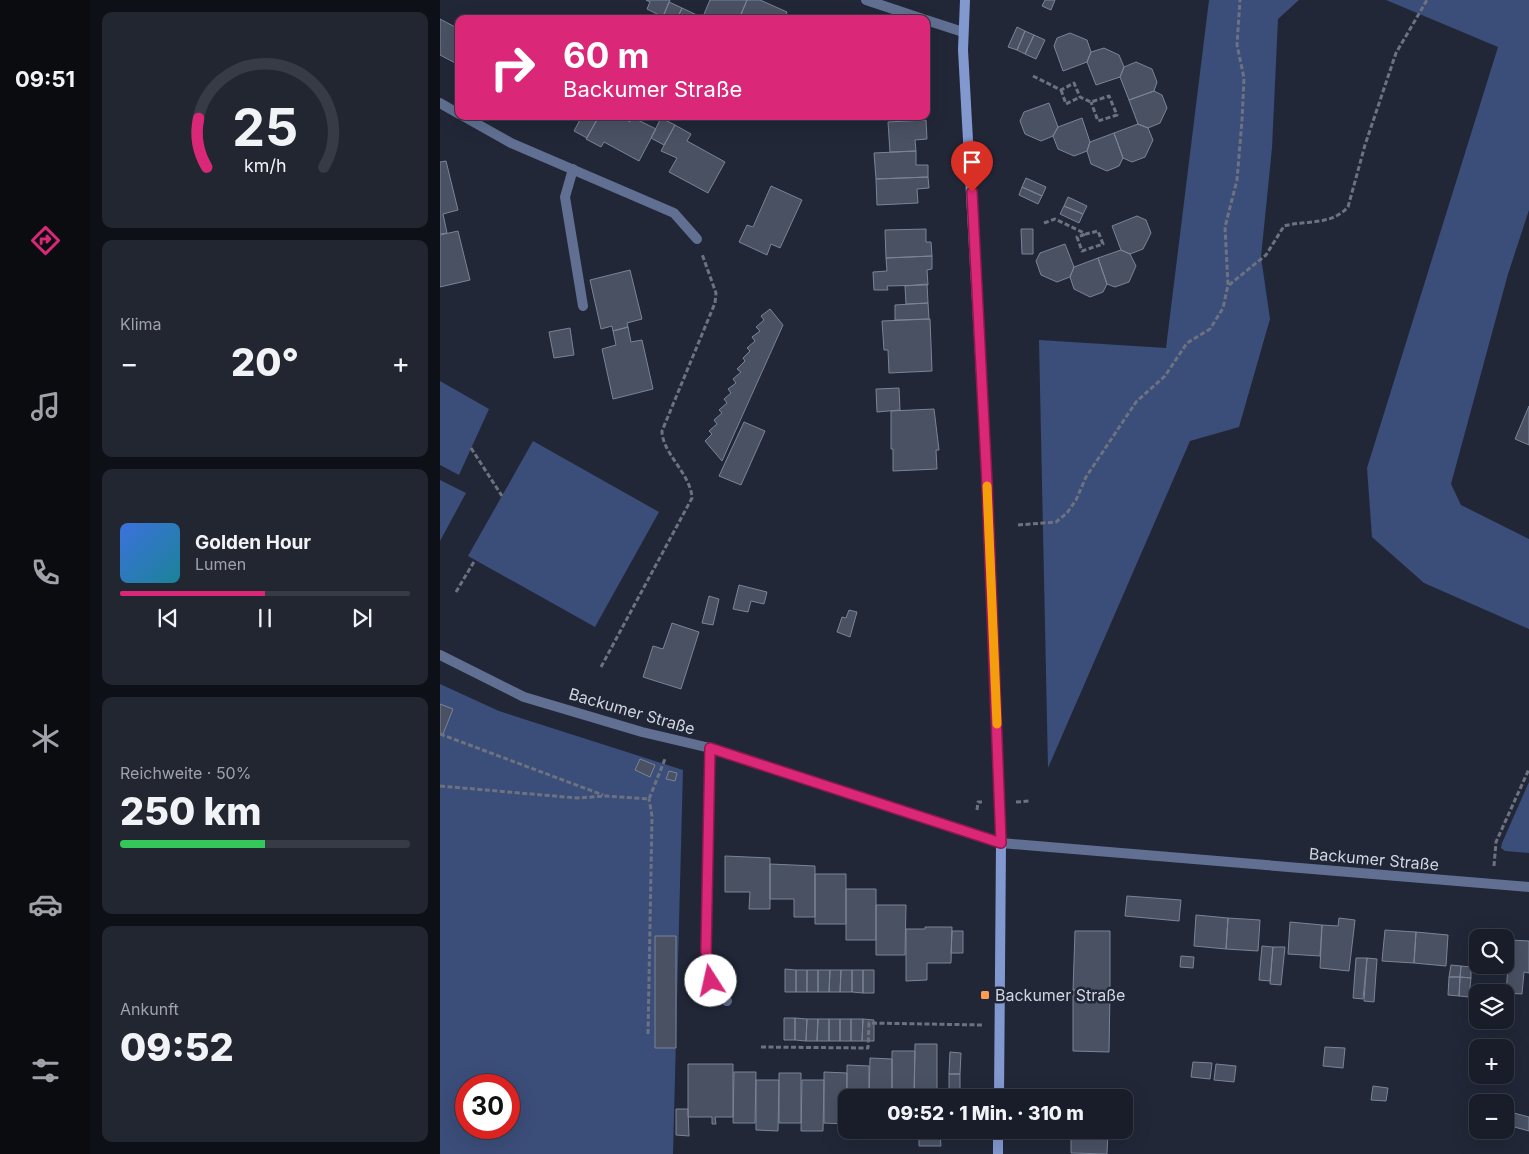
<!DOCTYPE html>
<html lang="de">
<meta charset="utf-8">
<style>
body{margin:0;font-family:Inter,sans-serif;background:#222631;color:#f1f3f6;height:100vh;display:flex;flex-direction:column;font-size:19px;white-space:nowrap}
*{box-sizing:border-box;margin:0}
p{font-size:16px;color:#9fa2a8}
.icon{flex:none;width:28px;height:28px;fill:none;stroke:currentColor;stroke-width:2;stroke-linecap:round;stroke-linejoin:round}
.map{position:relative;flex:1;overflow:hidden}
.side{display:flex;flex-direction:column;gap:12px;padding:12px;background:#0e1017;width:350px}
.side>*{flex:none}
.hud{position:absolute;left:15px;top:15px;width:475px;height:105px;border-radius:10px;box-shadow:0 5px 20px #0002,0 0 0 1px #373b46;background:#db2777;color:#fff;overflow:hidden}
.tools{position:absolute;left:1029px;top:929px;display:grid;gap:10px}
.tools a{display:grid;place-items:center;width:45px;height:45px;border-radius:10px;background:#191d29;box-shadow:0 5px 20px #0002,0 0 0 1px #373b46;font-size:25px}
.speed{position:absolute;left:15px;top:1074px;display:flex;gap:10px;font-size:25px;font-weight:700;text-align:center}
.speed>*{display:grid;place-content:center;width:65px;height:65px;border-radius:50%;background:#191d29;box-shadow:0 5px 20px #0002,0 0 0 1px #373b46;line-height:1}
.speed .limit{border:8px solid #d22;background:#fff;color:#111}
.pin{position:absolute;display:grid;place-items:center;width:42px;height:42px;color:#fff;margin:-51px -21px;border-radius:50% 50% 50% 0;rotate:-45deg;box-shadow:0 0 5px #0007}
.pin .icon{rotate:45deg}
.me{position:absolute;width:55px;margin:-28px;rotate:350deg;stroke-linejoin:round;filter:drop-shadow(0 0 4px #0008)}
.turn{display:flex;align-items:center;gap:18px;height:105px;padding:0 25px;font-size:22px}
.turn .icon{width:65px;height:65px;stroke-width:2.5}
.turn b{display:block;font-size:35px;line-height:42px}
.big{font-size:38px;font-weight:800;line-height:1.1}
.side .card{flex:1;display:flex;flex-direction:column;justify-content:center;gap:8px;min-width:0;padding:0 18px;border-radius:10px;background:#222631}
.side .dial{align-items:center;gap:0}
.dial svg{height:130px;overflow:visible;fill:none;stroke:#373b46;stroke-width:7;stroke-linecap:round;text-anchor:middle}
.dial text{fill:#f1f3f6;stroke:none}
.song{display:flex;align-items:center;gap:15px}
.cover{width:60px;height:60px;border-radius:8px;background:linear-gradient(135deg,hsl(220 70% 55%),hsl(190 70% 35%))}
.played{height:5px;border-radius:2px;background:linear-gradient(90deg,#db2777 50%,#373b46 50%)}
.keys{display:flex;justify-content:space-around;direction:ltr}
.heat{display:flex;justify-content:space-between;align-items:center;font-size:28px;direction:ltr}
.charge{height:8px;border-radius:4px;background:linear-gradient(90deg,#34c759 50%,#373b46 0)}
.trip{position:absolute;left:398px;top:1089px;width:295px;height:50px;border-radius:10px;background:#191d29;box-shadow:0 5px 20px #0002,0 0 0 1px #373b46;font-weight:800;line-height:50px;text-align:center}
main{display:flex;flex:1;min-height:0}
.tab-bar{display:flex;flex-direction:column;width:90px;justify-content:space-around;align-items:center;background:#0a0c10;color:#9fa2a8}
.tab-bar .icon{width:35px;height:35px}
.tab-bar .on{color:#db2777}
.tab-bar b{font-size:22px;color:#f1f3f6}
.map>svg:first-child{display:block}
</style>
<main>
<nav class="tab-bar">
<b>09:51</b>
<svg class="icon on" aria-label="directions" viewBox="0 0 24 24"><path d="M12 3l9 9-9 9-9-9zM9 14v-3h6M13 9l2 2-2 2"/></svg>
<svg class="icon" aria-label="music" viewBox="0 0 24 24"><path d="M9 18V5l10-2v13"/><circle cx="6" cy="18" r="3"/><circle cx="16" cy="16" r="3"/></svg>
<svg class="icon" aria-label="phone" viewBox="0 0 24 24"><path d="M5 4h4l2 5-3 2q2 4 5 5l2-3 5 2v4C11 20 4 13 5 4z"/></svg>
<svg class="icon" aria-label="climate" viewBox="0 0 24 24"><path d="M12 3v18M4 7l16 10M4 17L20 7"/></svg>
<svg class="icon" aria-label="car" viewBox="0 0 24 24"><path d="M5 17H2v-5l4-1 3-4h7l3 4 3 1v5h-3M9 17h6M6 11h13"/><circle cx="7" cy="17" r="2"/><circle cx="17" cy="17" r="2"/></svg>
<svg class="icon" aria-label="filters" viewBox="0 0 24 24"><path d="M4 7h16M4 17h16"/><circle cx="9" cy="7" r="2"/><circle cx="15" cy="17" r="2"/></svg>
</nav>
<section class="side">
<div class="card dial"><svg viewBox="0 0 100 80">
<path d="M14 69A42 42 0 1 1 86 69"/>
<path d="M14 69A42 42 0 0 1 9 39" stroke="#db2777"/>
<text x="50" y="56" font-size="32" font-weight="700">25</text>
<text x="50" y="72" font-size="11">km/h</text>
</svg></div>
<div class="card"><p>Klima</p>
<div class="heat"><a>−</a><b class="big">20°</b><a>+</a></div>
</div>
<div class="card">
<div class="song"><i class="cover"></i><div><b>Golden Hour</b><p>Lumen</p></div></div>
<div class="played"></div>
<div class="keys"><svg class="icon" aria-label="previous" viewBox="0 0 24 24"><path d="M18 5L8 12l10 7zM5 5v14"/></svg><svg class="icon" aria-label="pause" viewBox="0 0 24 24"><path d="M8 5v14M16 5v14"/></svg><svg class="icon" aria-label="next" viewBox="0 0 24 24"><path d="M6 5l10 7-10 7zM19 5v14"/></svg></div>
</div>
<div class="card"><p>Reichweite · 50%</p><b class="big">250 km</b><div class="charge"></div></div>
<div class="card"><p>Ankunft</p><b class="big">09:52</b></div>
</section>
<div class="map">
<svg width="1089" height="1154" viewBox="0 0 1089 1154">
<rect width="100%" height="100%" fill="#212737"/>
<path fill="#3b4d79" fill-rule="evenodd" d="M769 0H859L838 19 832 148 821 257 830 319 799 427 750 441 608 768 599 340 726 348Z
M946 0H1089V210L1068 274 1011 484 1021 505 1089 539V629L984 583 932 537 927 468 1058 47Z
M0 381 49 409 19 475 0 465Z
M93 441 219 512 155 627 28 556Z
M0 480 26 493 0 541Z
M0 684 59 711 243 770 233 1154H0ZM26 1085H69V1128H26Z
M1089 782V853L1065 851 1061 848 1062 843Z"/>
<path fill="#495163" stroke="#7b8497" d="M206 0H230L223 17 207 9 210 2Z
M270 0H307L299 19H262Z
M307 0H320L347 12 344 19H299Z
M605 0H615L611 10 602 6Z
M229 2 242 8 237 19H222Z
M242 8 259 16 258 19H237Z
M0 19 19 29V65L0 55Z
M577 27 585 31 577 50 568 47Z
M585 31 594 35 585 54 577 50Z
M630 33 647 40 651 52 647 62 623 71 614 46 617 38Z
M594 35 605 40 596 59 585 54Z
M664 48 679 55 684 67 680 77 656 85 647 62 651 52Z
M696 62 712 69 717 82 714 91 689 100 680 77 684 67Z
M714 91 722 95 727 108 720 123 708 128 698 124 689 100Z
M609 103 618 127 613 136 601 141 585 134 580 121 584 112Z
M142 116H159L147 138 134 131Z
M159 116H179L190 122 192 117 216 129 199 161 164 142 161 147 146 139Z
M221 118 235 125 224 145 211 138Z
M642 118 650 142 647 151 634 156 618 149 613 136 618 127Z
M486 120 487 139 475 140 476 151 450 152 448 122Z
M698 124 708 128 713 140 705 157 692 162 683 158 674 133Z
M235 125 251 134 247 141 285 162 268 193 229 172 237 158 221 151Z
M674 133 683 158 679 166 667 171 651 164 647 151 650 142Z
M476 151V165H488V177L436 179 434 153Z
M6 161 18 210 3 214 7 233 0 234V162Z
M488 177 489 188 477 189 478 203 437 205 436 179Z
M586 178 606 187 602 196 582 187Z
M331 186 362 200 340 248 331 244 327 255 299 242 307 225 313 227Z
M582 187 602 196 598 204 579 195Z
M628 197 647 206 643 214 624 206Z
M624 206 643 214 639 223 620 214Z
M697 216 706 220 711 233 703 249 690 254 681 250 672 226Z
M486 229V242H491L492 256 446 258 445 230Z
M581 229H593V254H582Z
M18 231 30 280 0 287V235Z
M625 244 634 267 630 277 617 282 601 275 596 261 600 253Z
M681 250 690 254 696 266 689 282 675 287 667 284 658 258Z
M492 256V269L487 270 488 285 447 286 448 290H434L433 272 447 271 446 258Z
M658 258 667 284 663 292 650 297 634 289 630 277 634 267Z
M190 270 202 319 187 323 188 327 173 331 172 326 161 329 150 280Z
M487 284 488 303 466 304 465 286Z
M488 303 489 319 455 320V305Z
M330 309 343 325 282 461 265 441 272 434 269 431 277 424 274 420 282 413 279 410 287 403 284 399 291 393 288 389 296 383 293 379 301 372 297 369 305 361 303 358 310 351 307 348 315 341 312 337 320 331 316 327 324 320 321 316Z
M490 319 492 371 449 373 448 350H444L442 321Z
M188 327 191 342 202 340 213 389 173 399 162 349 176 345 173 331Z
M130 328 134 355 114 358 109 332Z
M459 388 460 410 437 412 436 389Z
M1089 406V445L1075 439Z
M494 409 499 450H496L497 469 453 471V449H451V411Z
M304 422 325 431 301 485 279 476Z
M299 585 327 592 324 604 311 601 308 612 293 609Z
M269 596 279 599 273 625 262 623Z
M409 610 417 612 410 637 397 632 402 617 406 618Z
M232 623 259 632 241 689 203 677 213 646 223 649Z
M0 704 13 709 3 734 0 733Z
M200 759 215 765 210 777 195 770Z
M229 771 237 773 235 781 226 779Z
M285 856 330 858V909H309L310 892H285Z
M330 864 375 866V917H354V899H330Z
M375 874H406V924H375Z
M406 889H436V940H406Z
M687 896 741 900 739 921 685 916Z
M436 905H466L465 955H436Z
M756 915 788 918 786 949 754 946Z
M788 918 820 920 818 951 786 949Z
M899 918 915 920 909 971 880 968 882 925 898 926Z
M850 922 882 925 880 956 848 954Z
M485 927H512L511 963H487V980L466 981V929H485Z
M945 930 976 932 974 963 942 961Z
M512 931H523V953H511Z
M635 931H670V991L633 990Z
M976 932 1008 935 1006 966 974 963Z
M215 936H236V1048H215Z
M1065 939 1070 940 1068 971 1036 968 1038 948V965H1065Z
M1070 940 1089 941V973L1084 972 1082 994 1066 993Z
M822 946 833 947 830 981 819 980Z
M833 947H845L841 985 830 984Z
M741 956 754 957 753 968 740 967Z
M916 958H927L923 999 913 998Z
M927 958 937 959 934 1002 924 1001Z
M1011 965 1021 966 1020 977H1009Z
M1021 966 1031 967V978L1020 977Z
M345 969 356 970V992H345Z
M356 970H367V992H356Z
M367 970H378V992H367Z
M378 970H390L389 992H378Z
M390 970H401L400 992H389Z
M401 970H412V992H400Z
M412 970H423V993L412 992Z
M423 970H434V993H423Z
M1009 977H1020L1019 996 1008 995Z
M1020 977 1031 978 1029 997 1019 996Z
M633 990 670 991 669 1052 633 1051Z
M344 1018H355V1040H344Z
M355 1018 367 1019 366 1041 355 1040Z
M367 1019H378L377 1041H366Z
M378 1019H389V1041H377Z
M389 1019H400V1041H389Z
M400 1019H411V1041H400Z
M411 1019H423L422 1041H411Z
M423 1019 434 1020V1041H422Z
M475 1044H497V1094H474Z
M885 1047 905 1048 903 1068 883 1066Z
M452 1051H475L474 1098H452Z
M510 1052 521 1053 520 1074H509Z
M430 1058 452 1059V1098H429Z
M753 1062 772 1063 770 1079 751 1077Z
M248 1064H293V1117H275L276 1124H272V1117H248Z
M776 1064 796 1066 794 1082 774 1080Z
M407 1065 429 1066V1098H407Z
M294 1072H316L315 1123H293Z
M384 1072 407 1073 406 1124 384 1123Z
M339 1073H361V1123H339Z
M509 1074H520V1095H509Z
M316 1080H339L338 1131 316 1130Z
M362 1080H384L383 1131H361Z
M933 1086 948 1088 946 1101 931 1100Z
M632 1093 668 1094V1098H632Z
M236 1109H248L249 1136 236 1135Z
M1070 1112 1089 1117V1131L1067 1125Z
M631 1130H668L667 1154 631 1153Z
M479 1135H500L501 1146H479Z"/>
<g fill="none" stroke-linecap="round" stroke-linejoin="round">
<path stroke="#6d7280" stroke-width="3" stroke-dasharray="5 2.5" stroke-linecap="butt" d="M593 76 621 90 634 83 640 97 651 102 669 96 677 115 658 121 651 102
M621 90 626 104 640 97
M604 223 615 219 646 234 658 231 663 244 642 251 637 237 646 234
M789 285 826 255 844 226C865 220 891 226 908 207L925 145 956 53 987 0
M31 448 62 496
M578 525 616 522 627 513 636 500 646 477 696 402 725 376 747 343 770 329 783 308 788 285 785 227 797 180 802 120 804 78 797 45 800 0
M16 592 35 560
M161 667 252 498C251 474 222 453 222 431L275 303 276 293 262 254
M0 734 163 795
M0 786 137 798 166 796 209 799 225 759
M576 802 590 801
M537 810 538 802H542
M1054 866 1056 842 1089 769
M208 1034 212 816 209 799
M321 1047 428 1048 429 1023 542 1025"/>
<path stroke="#617092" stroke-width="10" d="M133 169 125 197 143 306"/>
<path stroke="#617092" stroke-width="10" d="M426 0 483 19
M486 20 523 32
M0 103 19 114
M23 116 71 143 234 213 257 239
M0 655 84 697 202 732 270 748 561 843 1089 887
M270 748 266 951C268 971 269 989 287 1001"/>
<path stroke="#8299cf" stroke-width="10" d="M525 0 523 50 547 483 561 843 559 1098
M558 1154V1130"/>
</g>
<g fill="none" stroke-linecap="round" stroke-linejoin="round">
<g stroke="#8e194d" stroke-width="12">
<path id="route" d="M271 981 266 951 270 748 561 843 547 483 532 192"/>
</g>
<use href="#route" stroke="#db2777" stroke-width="9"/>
<path stroke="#f59e0b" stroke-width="9" d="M547 486 557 724"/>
</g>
<rect fill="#fc9d53" stroke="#212737" stroke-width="2" x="540" y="990" width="10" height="10" rx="2.5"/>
<g text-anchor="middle" stroke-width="5" stroke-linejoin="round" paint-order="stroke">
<g font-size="16" fill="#d1d6e1" stroke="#212737">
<text transform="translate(192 711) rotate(16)" y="6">Backumer Straße</text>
<text transform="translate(934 859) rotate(5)" y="6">Backumer Straße</text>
</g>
<g font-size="16" fill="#d1d6e1" stroke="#212737" text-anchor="start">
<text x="555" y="1001">Backumer Straße</text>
</g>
</g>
</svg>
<div class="tools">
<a><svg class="icon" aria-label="search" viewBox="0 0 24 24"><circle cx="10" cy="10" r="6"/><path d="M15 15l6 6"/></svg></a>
<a><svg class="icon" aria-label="layers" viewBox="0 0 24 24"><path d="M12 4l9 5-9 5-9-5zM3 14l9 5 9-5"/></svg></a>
<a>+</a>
<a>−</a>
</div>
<div class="speed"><div class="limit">30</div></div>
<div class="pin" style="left:532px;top:192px;background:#d93025"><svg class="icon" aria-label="arrive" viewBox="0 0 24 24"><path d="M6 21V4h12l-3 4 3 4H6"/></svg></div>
<svg class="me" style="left:271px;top:981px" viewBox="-20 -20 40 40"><circle r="19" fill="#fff"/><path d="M0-13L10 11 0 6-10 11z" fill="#db2777"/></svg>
<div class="trip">09:52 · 1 Min. · 310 m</div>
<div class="hud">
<div class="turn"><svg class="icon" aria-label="right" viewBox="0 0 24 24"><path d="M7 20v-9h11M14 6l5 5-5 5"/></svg><div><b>60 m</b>Backumer Straße</div></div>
</div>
</div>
</main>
